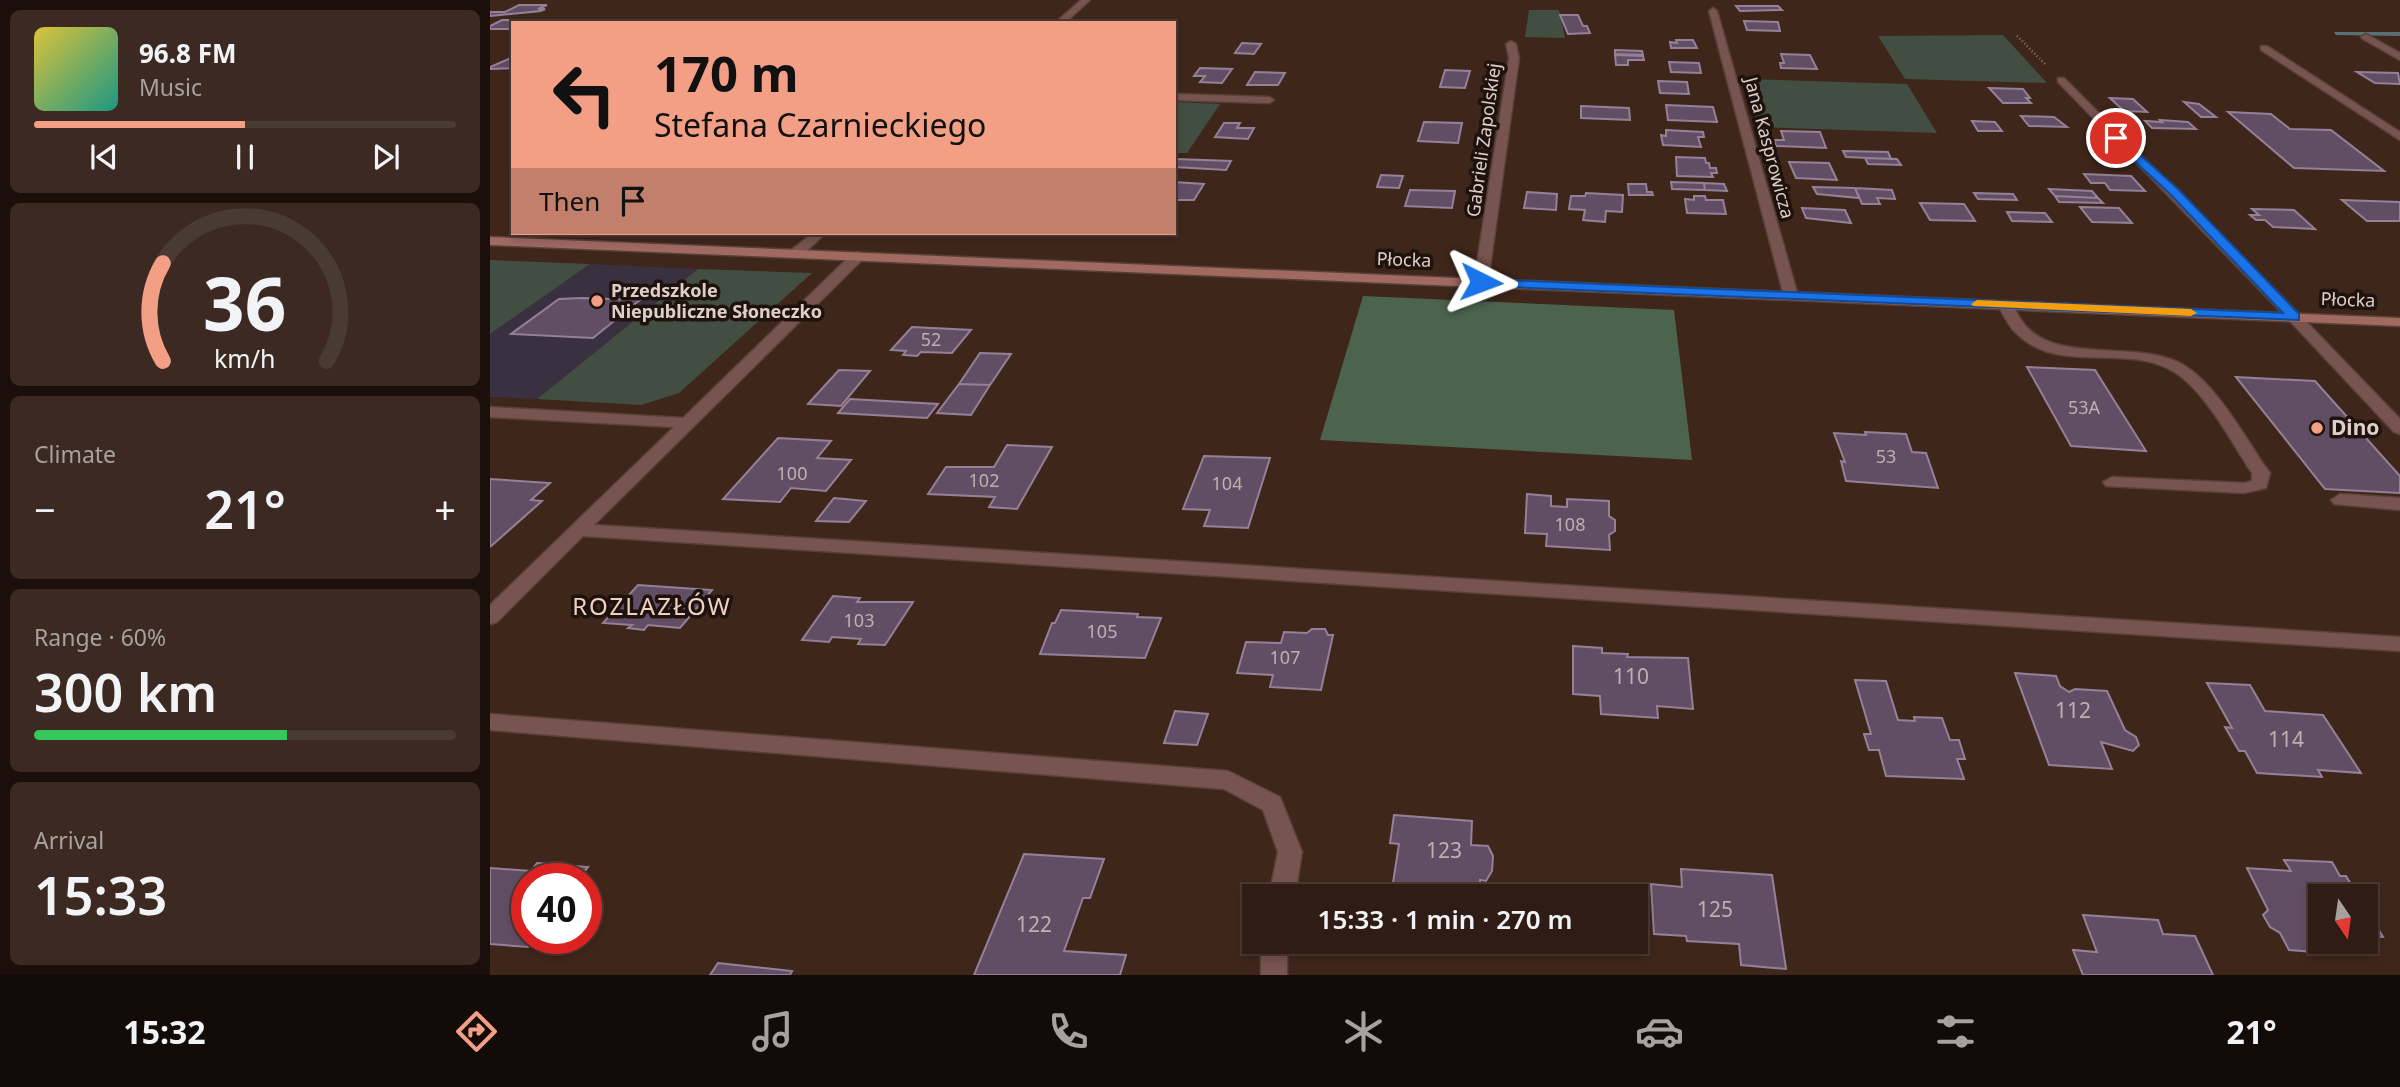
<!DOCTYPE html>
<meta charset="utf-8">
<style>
body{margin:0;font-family:"Noto Sans",sans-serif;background:#3b2922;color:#f1f3f6;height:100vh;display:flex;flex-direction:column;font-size:26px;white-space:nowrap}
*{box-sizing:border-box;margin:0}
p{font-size:23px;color:#a7a1a0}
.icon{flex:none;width:38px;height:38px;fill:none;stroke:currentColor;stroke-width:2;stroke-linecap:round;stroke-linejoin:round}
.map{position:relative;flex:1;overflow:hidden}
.side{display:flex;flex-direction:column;gap:10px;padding:10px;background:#1a0f0b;width:490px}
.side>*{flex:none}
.guide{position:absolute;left:21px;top:21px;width:665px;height:214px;border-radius:0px;box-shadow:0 4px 10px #0003,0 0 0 2px #4a3a34;background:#f39f86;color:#111;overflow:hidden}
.needle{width:46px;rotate:167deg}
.buttons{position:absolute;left:1818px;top:884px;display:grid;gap:14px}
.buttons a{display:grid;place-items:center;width:70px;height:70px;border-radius:0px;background:#2f1c14;box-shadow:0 4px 10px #0003,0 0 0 2px #4a3a34;font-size:35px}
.speed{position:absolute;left:21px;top:863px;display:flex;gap:14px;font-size:35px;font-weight:700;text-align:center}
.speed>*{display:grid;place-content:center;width:91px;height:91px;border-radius:50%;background:#2f1c14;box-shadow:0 4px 10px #0003,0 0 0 2px #4a3a34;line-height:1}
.speed .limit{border:10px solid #d22;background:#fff;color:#111}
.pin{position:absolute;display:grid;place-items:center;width:60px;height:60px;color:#fff;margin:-30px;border:4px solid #fff;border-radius:50%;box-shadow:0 2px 7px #0007}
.me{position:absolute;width:77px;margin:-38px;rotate:93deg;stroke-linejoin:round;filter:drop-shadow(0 0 5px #0008)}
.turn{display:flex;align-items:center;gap:24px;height:147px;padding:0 28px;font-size:32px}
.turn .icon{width:91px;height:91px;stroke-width:2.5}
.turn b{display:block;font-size:49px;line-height:60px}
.then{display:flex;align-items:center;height:66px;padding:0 28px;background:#0003;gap:14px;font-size:26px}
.big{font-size:52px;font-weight:600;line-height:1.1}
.side .widget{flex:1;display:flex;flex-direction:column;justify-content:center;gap:10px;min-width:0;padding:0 24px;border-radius:10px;background:#3b2922}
.side .dial{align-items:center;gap:0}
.dial svg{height:182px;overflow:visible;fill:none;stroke:#4a3a34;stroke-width:7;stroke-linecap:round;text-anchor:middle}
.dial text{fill:#f1f3f6;stroke:none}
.song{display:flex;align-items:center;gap:21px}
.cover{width:84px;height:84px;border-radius:10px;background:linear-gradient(135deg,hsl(50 70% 55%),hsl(170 70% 35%))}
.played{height:7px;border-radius:4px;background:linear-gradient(90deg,#f39f86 50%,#4a3a34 50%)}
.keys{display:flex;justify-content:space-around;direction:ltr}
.heat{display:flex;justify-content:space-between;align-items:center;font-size:38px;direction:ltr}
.charge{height:10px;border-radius:5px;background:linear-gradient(90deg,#34c759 60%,#4a3a34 0)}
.trip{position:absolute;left:752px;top:884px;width:406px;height:70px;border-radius:0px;background:#2f1c14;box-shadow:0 4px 10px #0003,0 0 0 2px #4a3a34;font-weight:600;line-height:70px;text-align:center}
.dock{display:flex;height:112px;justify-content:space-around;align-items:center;background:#130b08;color:#a7a1a0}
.dock .icon{width:49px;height:49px}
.dock .current{color:#f39f86}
.dock b{font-size:32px;color:#f1f3f6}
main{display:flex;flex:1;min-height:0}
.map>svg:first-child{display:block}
</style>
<main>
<section class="side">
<div class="widget">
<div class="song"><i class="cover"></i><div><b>96.8 FM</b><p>Music</p></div></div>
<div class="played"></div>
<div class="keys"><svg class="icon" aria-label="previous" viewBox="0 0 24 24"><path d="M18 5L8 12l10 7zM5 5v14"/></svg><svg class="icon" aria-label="pause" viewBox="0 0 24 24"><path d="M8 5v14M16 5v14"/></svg><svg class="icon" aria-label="next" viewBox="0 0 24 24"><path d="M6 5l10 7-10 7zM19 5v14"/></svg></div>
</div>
<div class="widget dial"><svg viewBox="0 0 100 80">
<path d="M14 69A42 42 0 1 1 86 69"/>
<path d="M14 69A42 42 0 0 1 14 26" stroke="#f39f86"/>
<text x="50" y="56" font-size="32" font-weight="700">36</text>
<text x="50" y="72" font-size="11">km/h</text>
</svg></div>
<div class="widget"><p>Climate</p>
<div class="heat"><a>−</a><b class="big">21°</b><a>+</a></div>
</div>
<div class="widget"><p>Range · 60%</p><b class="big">300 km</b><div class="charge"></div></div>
<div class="widget"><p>Arrival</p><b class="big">15:33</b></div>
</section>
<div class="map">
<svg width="1910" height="975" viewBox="0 0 1910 975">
<rect width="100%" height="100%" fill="#3f261b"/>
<path fill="#393040" d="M100 264 208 269 47 399 0 397V334Z"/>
<path fill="#414e41" d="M1039 10H1069L1075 38 1035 37Z
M1513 35 1557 83 1415 79 1388 36Z
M1255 79 1417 84 1447 133 1268 127Z
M684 102 730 104 697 153H684Z
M0 260 100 264 0 334Z
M208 269 322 273 189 393 151 405 47 399Z"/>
<path fill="#4c634d" d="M873 296 1184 310 1202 460 830 440Z"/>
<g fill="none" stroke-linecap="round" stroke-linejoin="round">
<path fill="#5a6f74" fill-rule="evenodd" d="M1844 32H1910V36L1846 35Z"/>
</g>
<path fill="#624e64" stroke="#958098" stroke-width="2" d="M29 5H57L48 9H55L51 11 0 16V12H15Z
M1246 6H1288L1292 10 1250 11Z
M1070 15H1088L1093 26H1097L1100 33 1078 34Z
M12 20H38L23 23 21 29H0V26Z
M1254 21 1288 22 1290 31 1257 30Z
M1186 40H1203L1207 48H1181L1180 42 1187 43Z
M752 43 771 44 764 54 745 53Z
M1125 50 1152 51 1153 55 1125 54Z
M1291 54 1320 55 1327 69 1291 68 1290 63H1294Z
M1125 55 1153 56 1154 60H1138V65H1126Z
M23 57V68L0 69V67Z
M1179 62 1209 63 1211 73 1181 72Z
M710 68 742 69 732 83 710 82 715 76H704Z
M955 70 980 71 975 88 950 87Z
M765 72 795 73 788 85H757Z
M1867 72 1908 73 1910 84 1885 83Z
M1168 81 1197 82 1199 94 1170 93Z
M1499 88 1533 89 1540 98H1536L1541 103H1513Z
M1620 98 1643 99 1657 112 1634 111Z
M1694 102 1709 104 1726 117H1711Z
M1176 105 1223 107 1227 122 1178 120Z
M1091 106 1139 108 1140 120 1091 118Z
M1738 112 1781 114 1800 129 1841 130 1894 171 1804 168Z
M1531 116 1564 117 1577 127 1539 126Z
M1670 120 1698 122 1706 129 1662 128 1655 121 1672 122Z
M1482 121 1505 122 1512 131H1488Z
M934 122 972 123 968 143 928 141Z
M734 123H750L747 128H764L758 139 725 137Z
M1176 130 1213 132 1214 137H1208L1211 147 1173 145 1171 135 1176 136Z
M1291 131 1330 132 1336 148 1286 146 1284 140H1294Z
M1353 151 1398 152 1401 159 1356 157Z
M1186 157 1215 158 1216 163H1219L1220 168H1226L1227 173H1221L1223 177 1187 176Z
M1375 158 1407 159 1411 165 1378 164Z
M686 159 741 161 736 170 684 167Z
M1299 162 1339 163 1347 180 1306 178Z
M1594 174 1641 176 1655 191 1620 190 1615 183H1601Z
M891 175 913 176 909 188 887 187Z
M684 182 714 184 704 200H684Z
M1181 182 1214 183 1215 190 1182 189Z
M1214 183 1234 184 1237 191 1215 190Z
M1138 184H1156L1157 192H1162L1163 195H1139Z
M1323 187 1365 188 1369 198 1327 194Z
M1365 188 1402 190 1405 199 1387 198 1390 204H1372Z
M1559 189 1602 191 1608 198 1565 196Z
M920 190 965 191 962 208 915 206Z
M1037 192 1067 194 1066 210 1034 208Z
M1096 193 1133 195 1132 212 1116 211 1115 222 1093 220 1095 210 1079 209 1081 196H1095Z
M1484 193 1523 194 1527 200 1488 199Z
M1204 196H1215L1216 200H1233L1236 214 1197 213 1195 199 1204 200Z
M1565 196 1608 198 1613 203 1569 202Z
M1852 200 1910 202V221H1877Z
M1430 203 1474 204 1485 221 1440 220Z
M1590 207 1629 208 1642 223 1602 222Z
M1312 208 1355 210 1361 223 1316 218Z
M1762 209 1804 210 1825 229 1783 227 1775 220H1766L1760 215H1769Z
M1517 212 1555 213 1562 222 1522 221Z
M91 298 150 300 103 338 21 334 69 299Z
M422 327 481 330 462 353 431 352 427 356 413 355 416 351 401 350Z
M490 353 521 354 500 385 469 384Z
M1537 367 1605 370 1656 451 1581 446Z
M349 370 380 371 351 406 318 404Z
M1746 377 1825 381 1910 476V493L1835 489Z
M469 384 500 385 481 415 447 413Z
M360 399 448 404 437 418 348 413Z
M1375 432 1416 434 1422 452 1436 453 1448 488 1356 481 1351 461 1355 462 1344 433 1376 435Z
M288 438 341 441 327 458 361 460 336 491 301 488 290 502 233 499Z
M517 445 562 447 527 509 499 507 505 497 438 494 456 467H504Z
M714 456 780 458 758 528 714 526 720 510 693 509Z
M0 479 60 483 41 500 52 501 0 547Z
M1037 494 1061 496V506L1077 507V499L1119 501V516L1125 520V531L1119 535 1120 550 1056 546 1057 534 1035 533Z
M344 498 376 501 359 522 326 521Z
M148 585 222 590 190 628 158 625 154 630 138 628 142 625 113 623Z
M343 596 370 598 367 602H423L395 645 368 644 371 639 342 637 339 642 312 640Z
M571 610 648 614 647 617 671 618 655 658 550 654 562 623H565Z
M822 629H835L838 635H843L831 690 780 687 783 675 747 673 756 642 791 643 794 632 817 633Z
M1083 646 1112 648V653L1138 654 1137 657 1198 658 1203 709 1167 706 1168 718 1111 714 1110 696 1083 694Z
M1525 673 1566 676 1570 686 1579 692 1585 689 1617 691 1635 730 1646 737 1649 745 1643 751 1611 742 1622 769 1559 765Z
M1365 680 1396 681 1408 720 1425 721 1424 717 1452 718 1460 740H1469L1475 759H1467L1474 779 1396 776 1389 750H1379L1374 734H1381Z
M1717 683 1760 685 1775 711 1833 715 1871 773 1828 770 1832 777 1767 773 1755 751H1749L1735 727 1742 728Z
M685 711 718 714 707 745 674 743Z
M904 815 982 821 981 845 998 846 1003 856 1002 871 996 881 990 880 989 896H901L909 844 900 843Z
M534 854 614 859 600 898H593L574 951 636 955 630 975H484Z
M1794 860 1842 862 1850 876H1856L1868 896H1830V931H1826L1838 953 1799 950 1790 933 1780 927 1773 915 1778 910 1757 868 1801 871Z
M47 863 98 867 89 878H37V938H45L38 947 0 944V868L41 871Z
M1191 869 1282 875 1296 969 1251 965 1249 944 1197 941 1196 936 1164 934 1161 884 1192 887Z
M1876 909 1893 937 1876 936Z
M1593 915 1668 920 1673 934 1705 936 1723 975H1593L1583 950 1607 952Z
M228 963 302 971 300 975H220Z"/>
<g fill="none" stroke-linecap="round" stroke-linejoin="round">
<g stroke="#594137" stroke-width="3">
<path id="lane" d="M1771 46H1777L1910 132V140L1771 50Z
M1515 301 1520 302C1525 309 1529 318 1535 325 1566 363 1642 341 1688 362 1724 379 1755 438 1777 469L1780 473 1776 488 1754 493 1616 486 1613 482 1622 477 1754 483 1762 481V473C1741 442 1713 386 1679 369 1631 344 1566 375 1525 332 1518 325 1513 314 1508 305Z
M1804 313 1809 314 1910 419V434L1904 432 1799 320 1797 317Z
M1850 494 1910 498V510L1844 504 1841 500Z"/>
</g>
<g stroke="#594137" stroke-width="3">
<path id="street" d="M591 0H600L575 23H565Z
M1223 8 1227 11 1308 296 1306 299 1301 300 1294 296 1219 11Z
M1876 34 1910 53V60L1873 39 1871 37Z
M1021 41 1026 44 1029 58 998 282 991 286 984 282 1019 58 1016 44Z
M1568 78H1574L1809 314V320H1799L1568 82Z
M684 94 779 97 784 100 779 103 684 100Z
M323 233H336L310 257H300V251Z
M368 252 375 256 373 259 104 525 1910 637V651L93 536 7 622 0 624V605L184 427 0 417V407L193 418 363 253Z
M0 714 738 771 790 797 812 852 805 896H779L788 852 773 810 734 789 0 730Z
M771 942H797V975H771Z"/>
</g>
<g stroke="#594137" stroke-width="3">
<path id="secondary" d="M0 237 1910 318V326L0 245Z"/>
</g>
<path stroke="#8a756c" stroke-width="2.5" stroke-dasharray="1 2.5" stroke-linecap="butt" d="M1527 36 1555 64"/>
<use href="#lane" fill="#77544f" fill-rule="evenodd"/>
<use href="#street" fill="#77544f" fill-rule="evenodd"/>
<use href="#secondary" fill="#a06962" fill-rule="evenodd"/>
</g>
<path fill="#1a73e8" stroke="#114b97" stroke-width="2" d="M1622 136H1629L1688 189 1809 314V320L991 286 985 282 991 279 1793 313 1680 194 1622 140Z"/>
<path fill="#f59e0b" d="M1487 300 1701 309 1707 313 1701 316 1483 306 1481 304Z"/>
<g fill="#f39f86" stroke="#1d120d" stroke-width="2.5">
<circle cx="107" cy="301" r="7"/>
<circle cx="1827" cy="428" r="7"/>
</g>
<g text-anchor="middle" stroke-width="7" stroke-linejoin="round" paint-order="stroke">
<g font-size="18" fill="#e0cfc8" stroke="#1d120d">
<text transform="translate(994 140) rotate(-82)" y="6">Gabrieli Zapolskiej</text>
<text transform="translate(1279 148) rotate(75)" y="6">Jana Kasprowicza</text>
<text transform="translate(914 260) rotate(2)" y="6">Płocka</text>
<text transform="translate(1858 300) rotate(2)" y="6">Płocka</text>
</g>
<g font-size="18" font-weight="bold" fill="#e0cfc8" stroke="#1d120d" text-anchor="start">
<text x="121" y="297">Przedszkole<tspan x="121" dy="21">Niepubliczne Słoneczko</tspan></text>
</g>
<g font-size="18" fill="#c0afaf">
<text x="441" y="346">52</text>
<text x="1594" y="414">53A</text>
<text x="1396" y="463">53</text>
<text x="302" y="480">100</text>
<text x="494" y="487">102</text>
<text x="737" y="490">104</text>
<text x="1080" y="531">108</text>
<text x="369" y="627">103</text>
<text x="612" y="638">105</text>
<text x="795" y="664">107</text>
</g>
<g font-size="21" font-weight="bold" fill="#e0cfc8" stroke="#1d120d" text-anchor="start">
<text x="1841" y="435">Dino</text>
</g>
<g font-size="21" fill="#c0afaf">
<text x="1141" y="684">110</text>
<text x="1583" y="718">112</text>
<text x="1796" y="747">114</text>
<text x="954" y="858">123</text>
<text x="1225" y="917">125</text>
<text x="544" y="932">122</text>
</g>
<g font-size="24" letter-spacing="2" fill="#f1cfc1" stroke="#1d120d">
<text x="162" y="615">ROZLAZŁÓW</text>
</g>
</g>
</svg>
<div class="buttons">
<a><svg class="needle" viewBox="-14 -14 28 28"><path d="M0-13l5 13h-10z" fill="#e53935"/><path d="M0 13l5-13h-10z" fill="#a7a1a0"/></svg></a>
</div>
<div class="speed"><div class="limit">40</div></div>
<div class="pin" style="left:1626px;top:138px;background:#d93025"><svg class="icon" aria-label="arrive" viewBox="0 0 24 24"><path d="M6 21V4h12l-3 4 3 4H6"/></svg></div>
<svg class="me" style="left:991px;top:282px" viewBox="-20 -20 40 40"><path d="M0-17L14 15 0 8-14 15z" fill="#1a73e8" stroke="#fff" stroke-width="4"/></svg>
<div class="trip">15:33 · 1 min · 270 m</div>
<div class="guide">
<div class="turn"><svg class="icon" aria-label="left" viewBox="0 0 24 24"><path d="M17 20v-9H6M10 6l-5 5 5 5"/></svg><div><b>170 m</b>Stefana Czarnieckiego</div></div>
<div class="then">Then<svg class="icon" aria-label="arrive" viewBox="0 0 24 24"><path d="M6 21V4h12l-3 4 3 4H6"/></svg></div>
</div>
</div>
</main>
<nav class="dock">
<b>15:32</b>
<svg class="icon current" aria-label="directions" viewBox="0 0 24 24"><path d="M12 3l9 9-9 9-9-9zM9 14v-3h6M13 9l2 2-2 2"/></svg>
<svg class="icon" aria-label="music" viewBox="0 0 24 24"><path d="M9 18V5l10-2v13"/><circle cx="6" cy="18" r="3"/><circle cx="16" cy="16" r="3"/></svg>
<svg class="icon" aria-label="phone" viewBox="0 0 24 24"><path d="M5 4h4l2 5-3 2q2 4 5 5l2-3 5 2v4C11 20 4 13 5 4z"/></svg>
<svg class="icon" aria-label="climate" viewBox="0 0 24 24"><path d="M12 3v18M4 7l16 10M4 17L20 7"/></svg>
<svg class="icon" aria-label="car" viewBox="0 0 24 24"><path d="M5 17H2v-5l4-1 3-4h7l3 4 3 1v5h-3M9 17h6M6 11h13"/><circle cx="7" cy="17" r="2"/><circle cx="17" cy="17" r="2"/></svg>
<svg class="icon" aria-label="filters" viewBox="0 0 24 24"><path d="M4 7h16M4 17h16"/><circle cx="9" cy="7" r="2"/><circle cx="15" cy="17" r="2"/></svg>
<b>21°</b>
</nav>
